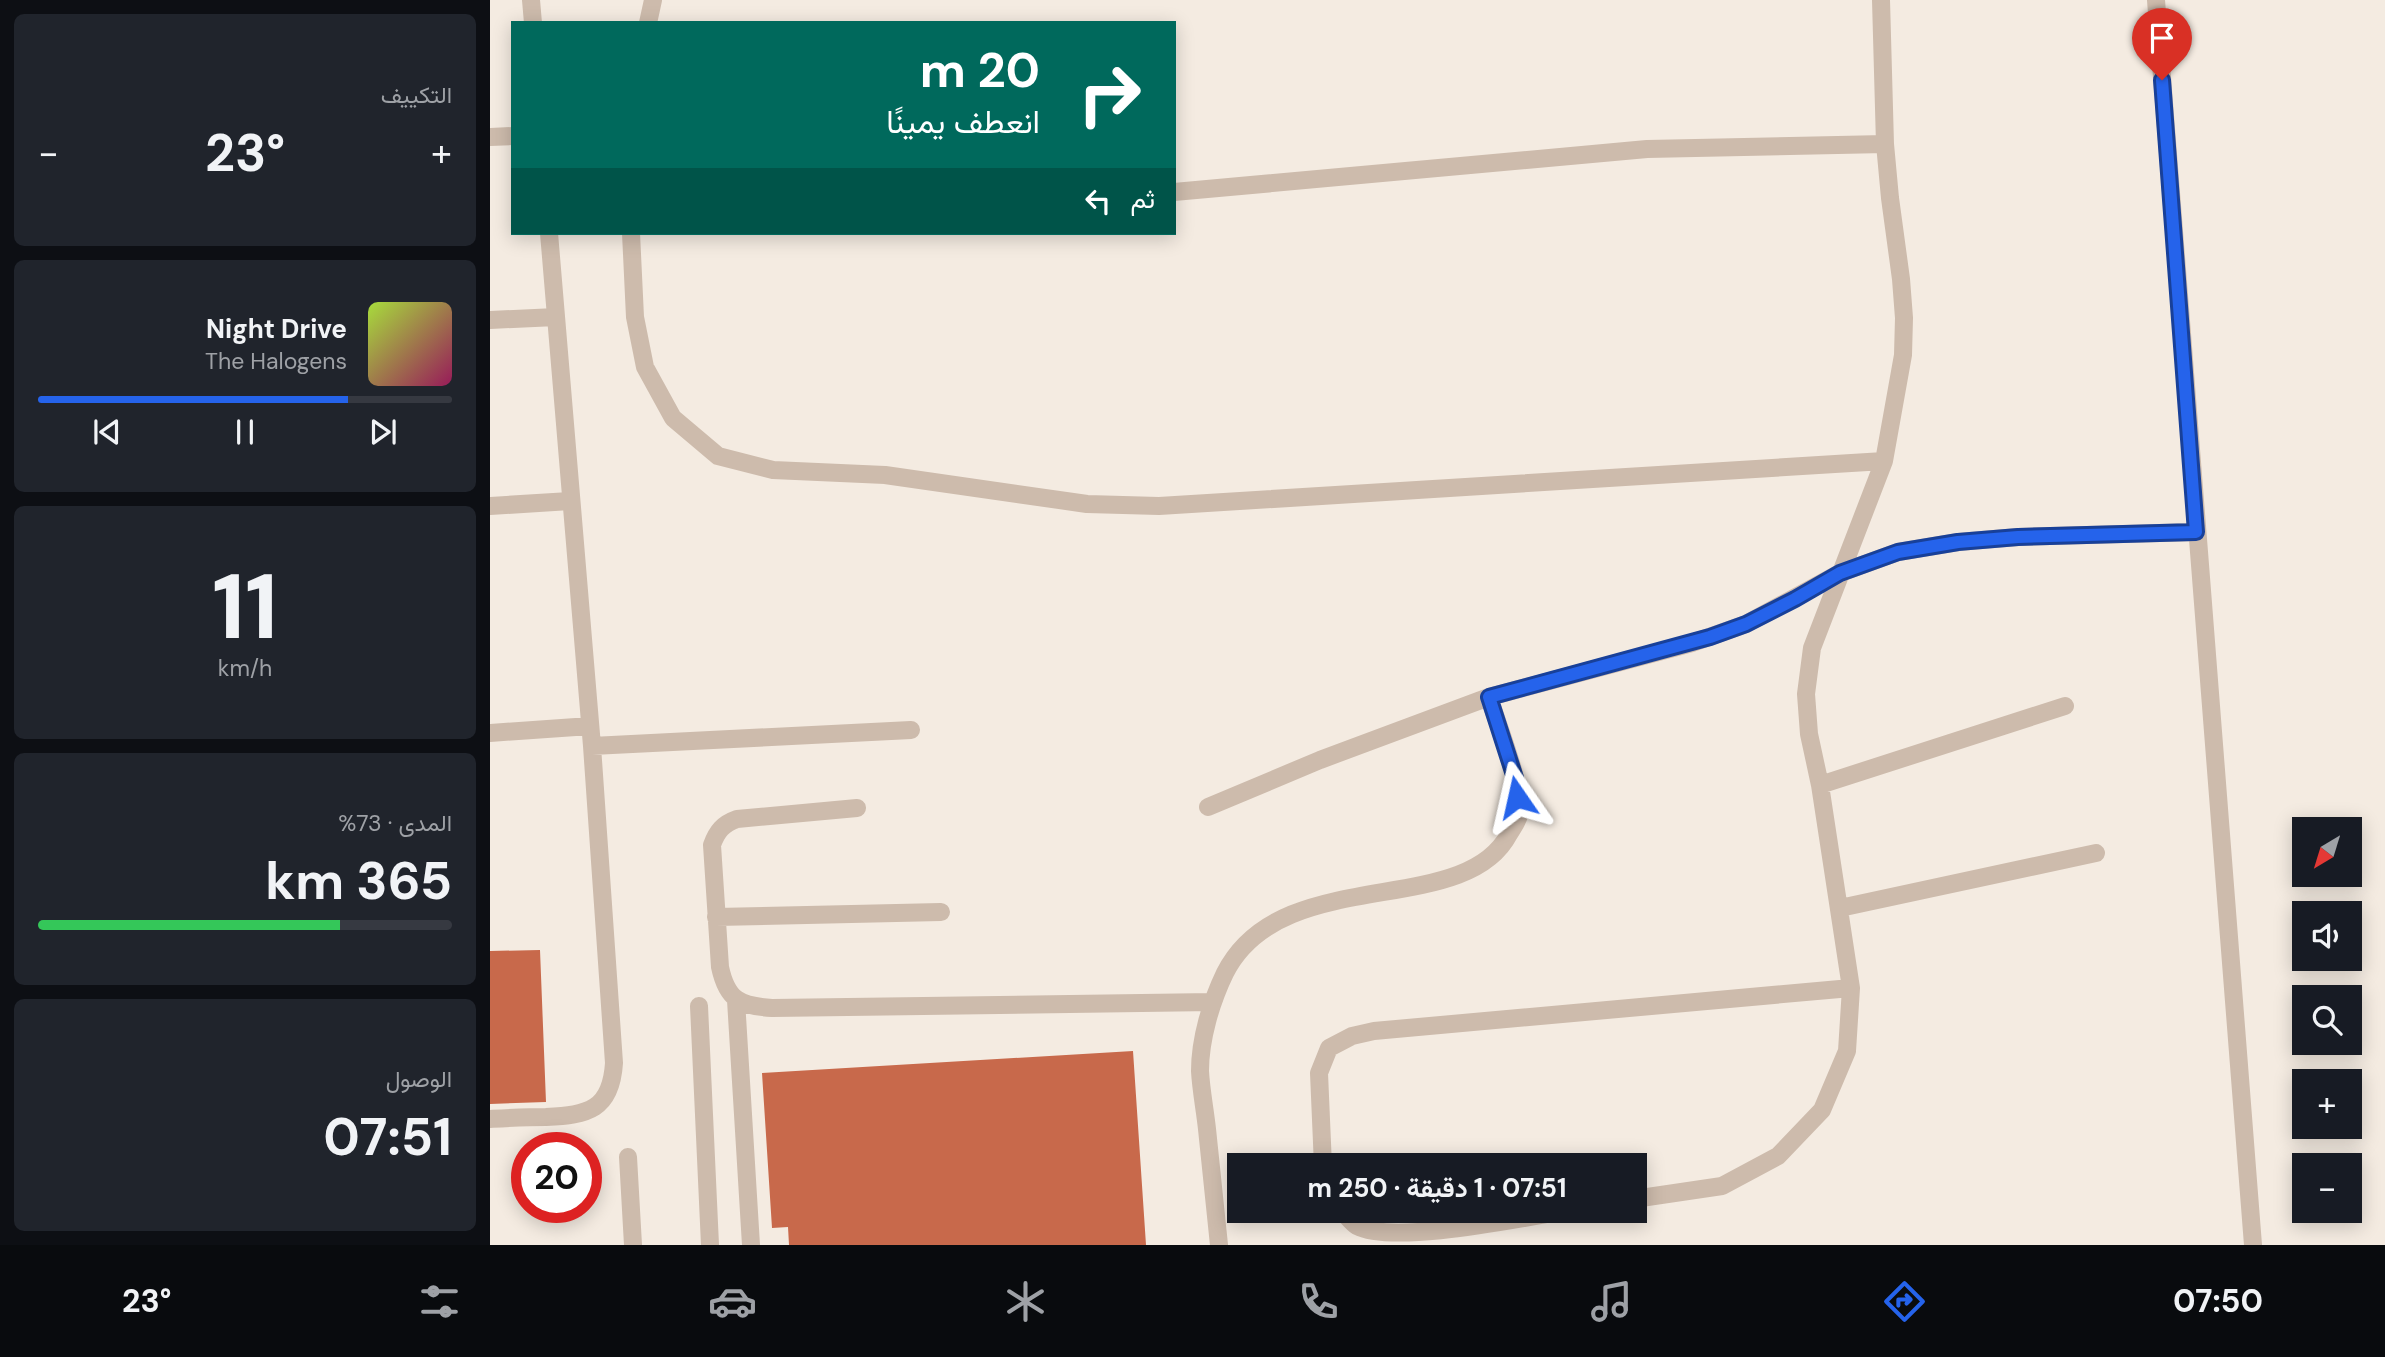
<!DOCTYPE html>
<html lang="ar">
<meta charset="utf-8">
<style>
body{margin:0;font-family:"DM Sans",Vazirmatn,sans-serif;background:#20242c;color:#f1f3f6;direction:rtl;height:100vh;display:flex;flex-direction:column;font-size:26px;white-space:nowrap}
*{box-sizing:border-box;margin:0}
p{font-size:23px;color:#9ea1a6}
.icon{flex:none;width:38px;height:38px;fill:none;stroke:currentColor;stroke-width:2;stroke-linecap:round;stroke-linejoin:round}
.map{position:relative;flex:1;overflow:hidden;direction:ltr}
.drawer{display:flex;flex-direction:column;gap:14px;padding:14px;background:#0d0f14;width:490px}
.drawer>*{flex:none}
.guide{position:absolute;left:21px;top:21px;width:665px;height:214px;border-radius:0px;box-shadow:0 4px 18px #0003;direction:rtl;background:#00695c;color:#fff;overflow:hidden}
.needle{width:46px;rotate:218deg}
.fabs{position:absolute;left:1802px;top:817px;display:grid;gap:14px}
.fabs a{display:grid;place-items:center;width:70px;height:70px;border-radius:0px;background:#171b24;box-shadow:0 4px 18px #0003;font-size:35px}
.speed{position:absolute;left:21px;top:1132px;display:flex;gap:14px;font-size:35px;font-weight:700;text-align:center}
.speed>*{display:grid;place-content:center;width:91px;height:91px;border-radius:50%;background:#171b24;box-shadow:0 4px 18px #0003;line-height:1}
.speed .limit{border:10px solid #d22;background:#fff;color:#111}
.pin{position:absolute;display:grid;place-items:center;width:60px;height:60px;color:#fff;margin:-72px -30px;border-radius:50% 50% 50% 0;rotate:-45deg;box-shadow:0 0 7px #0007}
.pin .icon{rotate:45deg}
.me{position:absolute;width:77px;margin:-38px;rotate:349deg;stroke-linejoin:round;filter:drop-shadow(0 0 5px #0008)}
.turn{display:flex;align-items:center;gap:24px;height:147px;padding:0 21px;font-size:32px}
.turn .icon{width:91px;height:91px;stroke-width:2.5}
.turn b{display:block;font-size:49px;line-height:60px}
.then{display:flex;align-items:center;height:66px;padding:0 21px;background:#0003;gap:14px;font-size:26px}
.big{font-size:52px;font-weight:700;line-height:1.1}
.drawer .tile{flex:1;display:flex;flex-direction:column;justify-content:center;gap:10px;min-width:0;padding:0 24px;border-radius:10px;background:#20242c}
.drawer .dial{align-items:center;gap:0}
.dial b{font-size:91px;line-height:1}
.song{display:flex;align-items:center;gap:21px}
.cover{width:84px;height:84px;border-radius:10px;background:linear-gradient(135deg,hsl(80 70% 55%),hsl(330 70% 35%))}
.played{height:7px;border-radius:4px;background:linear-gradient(90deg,#2563eb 75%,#363941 75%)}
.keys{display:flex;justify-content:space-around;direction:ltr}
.heat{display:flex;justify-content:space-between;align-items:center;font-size:38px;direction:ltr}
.charge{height:10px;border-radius:5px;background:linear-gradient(90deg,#34c759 73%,#363941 0)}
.trip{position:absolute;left:737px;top:1153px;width:420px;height:70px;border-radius:0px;background:#171b24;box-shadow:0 4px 18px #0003;font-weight:700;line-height:70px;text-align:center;direction:rtl}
.menu{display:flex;height:112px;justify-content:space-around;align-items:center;background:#090b0e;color:#9ea1a6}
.menu .icon{width:49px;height:49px}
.menu .active{color:#2563eb}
.menu b{font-size:32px;color:#f1f3f6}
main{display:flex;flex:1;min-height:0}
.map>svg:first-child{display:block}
</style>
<main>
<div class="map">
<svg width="1895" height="1245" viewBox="0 0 1895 1245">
<rect width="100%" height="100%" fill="#f4ebe1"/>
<path fill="#c8694b" d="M50 950 56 1102 0 1104V951Z
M643 1051 656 1245H299L298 1227 282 1228 272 1073Z"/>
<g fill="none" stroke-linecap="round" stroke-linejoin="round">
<path stroke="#cdbbac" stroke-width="18" d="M41 0 43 23
M1666 0 1763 1245
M158 23 163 0
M0 137 23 136
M684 192 1157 149 1395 144
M141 233 145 317 155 367 183 418 228 456 283 470 395 475 597 504 669 506 1394 461
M0 320 66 317
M0 506 80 501
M0 733 100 726
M102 746 421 730
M1330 785 1575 706
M718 807 830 760 999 697 1202 643 1256 624 1350 573 1408 552 1468 542 1528 537 1706 532
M367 808 247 819C233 824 227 831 222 845L230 967C237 1000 250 1006 282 1008L723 1002
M1350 908 1606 853
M226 917 451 912
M246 1000 261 1245
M209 1006 220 1245
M0 1119C19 1118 37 1117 56 1117 98 1115 121 1110 124 1063L102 746 59 233
M138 1157 143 1245
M833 1166 829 1073 839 1048 862 1036 884 1031 1361 988
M1144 1199 1232 1186 1288 1156 1332 1110 1357 1051 1361 988 1330 785 1319 734 1316 694 1322 648 1394 461 1413 355 1414 318 1411 279 1400 198 1395 144 1391 0
M852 1211C857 1216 862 1223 867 1226 903 1245 1031 1218 1074 1211
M729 1245C725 1206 721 1167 717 1129 715 1110 711 1090 710 1071 710 1039 721 1002 735 973 791 862 974 920 1019 834 1022 829 1028 821 1029 815 1033 786 1008 726 999 697"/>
</g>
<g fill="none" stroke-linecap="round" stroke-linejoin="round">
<g stroke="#184099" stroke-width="18">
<path id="route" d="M1027 797 1025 778 999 697 1220 637 1256 624 1305 599 1350 573 1408 552 1468 542 1528 537 1706 532 1672 80"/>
</g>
<use href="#route" stroke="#2563eb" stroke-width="12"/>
</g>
</svg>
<div class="fabs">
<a><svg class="needle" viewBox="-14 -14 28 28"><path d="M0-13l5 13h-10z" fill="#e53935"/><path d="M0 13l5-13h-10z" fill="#9ea1a6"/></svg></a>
<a><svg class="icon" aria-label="sound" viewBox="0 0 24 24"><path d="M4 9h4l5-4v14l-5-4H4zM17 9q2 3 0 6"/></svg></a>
<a><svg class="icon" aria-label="search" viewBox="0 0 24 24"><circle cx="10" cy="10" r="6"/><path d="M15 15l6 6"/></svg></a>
<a>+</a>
<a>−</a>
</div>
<div class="speed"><div class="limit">20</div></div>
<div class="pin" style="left:1672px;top:80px;background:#d93025"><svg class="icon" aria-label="arrive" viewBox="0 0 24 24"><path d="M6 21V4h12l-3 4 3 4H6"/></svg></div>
<svg class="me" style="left:1027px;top:797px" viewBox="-20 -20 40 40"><path d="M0-17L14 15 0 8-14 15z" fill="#2563eb" stroke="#fff" stroke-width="4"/></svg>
<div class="trip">07:51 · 1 دقيقة · 250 m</div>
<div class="guide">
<div class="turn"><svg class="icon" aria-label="right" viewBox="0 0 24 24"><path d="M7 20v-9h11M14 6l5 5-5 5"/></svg><div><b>20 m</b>انعطف يمينًا</div></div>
<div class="then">ثم<svg class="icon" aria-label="left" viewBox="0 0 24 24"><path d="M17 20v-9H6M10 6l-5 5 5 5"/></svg></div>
</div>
</div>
<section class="drawer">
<div class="tile"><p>التكييف</p>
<div class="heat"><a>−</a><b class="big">23°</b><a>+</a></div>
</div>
<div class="tile">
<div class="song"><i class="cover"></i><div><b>Night Drive</b><p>The Halogens</p></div></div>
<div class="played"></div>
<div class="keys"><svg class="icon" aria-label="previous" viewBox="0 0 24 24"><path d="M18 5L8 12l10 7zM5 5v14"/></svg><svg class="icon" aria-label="pause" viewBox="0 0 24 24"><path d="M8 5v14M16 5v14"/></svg><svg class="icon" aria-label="next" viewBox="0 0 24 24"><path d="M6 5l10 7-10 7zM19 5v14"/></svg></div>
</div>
<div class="tile dial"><b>11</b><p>km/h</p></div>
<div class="tile"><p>المدى · 73%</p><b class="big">365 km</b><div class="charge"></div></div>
<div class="tile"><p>الوصول</p><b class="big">07:51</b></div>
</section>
</main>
<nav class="menu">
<b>07:50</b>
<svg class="icon active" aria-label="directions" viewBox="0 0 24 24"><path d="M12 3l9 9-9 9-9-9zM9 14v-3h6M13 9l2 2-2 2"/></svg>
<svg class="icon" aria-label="music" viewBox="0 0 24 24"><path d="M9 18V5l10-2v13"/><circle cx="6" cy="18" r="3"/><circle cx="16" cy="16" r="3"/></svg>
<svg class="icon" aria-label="phone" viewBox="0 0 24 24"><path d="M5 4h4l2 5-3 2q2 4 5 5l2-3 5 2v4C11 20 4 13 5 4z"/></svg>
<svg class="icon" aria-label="climate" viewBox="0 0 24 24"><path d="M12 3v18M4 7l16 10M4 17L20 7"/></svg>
<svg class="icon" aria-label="car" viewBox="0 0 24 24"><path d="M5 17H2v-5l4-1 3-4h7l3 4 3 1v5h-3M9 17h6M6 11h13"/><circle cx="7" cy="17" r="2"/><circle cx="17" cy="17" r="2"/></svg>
<svg class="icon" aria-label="filters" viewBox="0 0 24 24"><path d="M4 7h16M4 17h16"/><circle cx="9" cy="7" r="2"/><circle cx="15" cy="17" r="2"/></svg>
<b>23°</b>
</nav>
